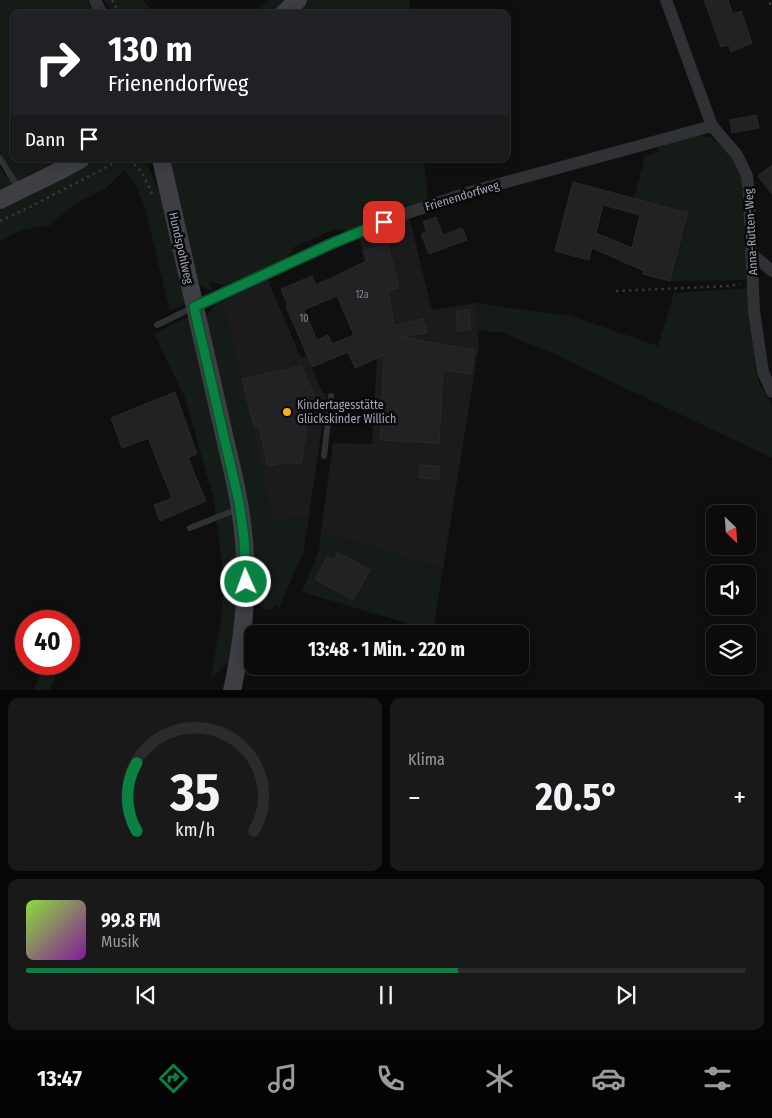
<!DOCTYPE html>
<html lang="de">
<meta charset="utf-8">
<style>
body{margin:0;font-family:"Fira Sans Condensed",sans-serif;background:#19191a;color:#f1f3f6;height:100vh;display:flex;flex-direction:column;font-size:19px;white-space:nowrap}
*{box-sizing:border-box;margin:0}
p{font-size:16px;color:#9a9b9d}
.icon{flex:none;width:28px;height:28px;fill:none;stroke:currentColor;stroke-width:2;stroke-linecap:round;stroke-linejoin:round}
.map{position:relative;height:690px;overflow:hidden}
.panel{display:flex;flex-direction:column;gap:8px;padding:8px;background:#060607;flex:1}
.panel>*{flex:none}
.guide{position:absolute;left:10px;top:10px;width:500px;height:152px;border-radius:10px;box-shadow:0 2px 12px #0003,0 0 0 1px #2b2b2d;background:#202124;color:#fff;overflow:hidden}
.needle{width:32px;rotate:155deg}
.buttons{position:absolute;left:706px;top:505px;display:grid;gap:10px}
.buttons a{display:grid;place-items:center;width:50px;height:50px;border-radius:10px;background:#0b0b0c;box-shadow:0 2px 12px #0003,0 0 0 1px #2b2b2d;font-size:25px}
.speed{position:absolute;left:15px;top:610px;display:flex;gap:10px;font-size:25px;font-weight:700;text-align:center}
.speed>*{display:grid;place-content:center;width:65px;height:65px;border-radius:50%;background:#0b0b0c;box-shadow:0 2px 12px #0003,0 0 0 1px #2b2b2d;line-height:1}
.speed .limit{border:8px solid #d22;background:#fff;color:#111}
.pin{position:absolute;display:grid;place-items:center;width:42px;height:42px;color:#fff;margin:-21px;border-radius:10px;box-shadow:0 2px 8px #0006}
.me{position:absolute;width:55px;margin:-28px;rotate:358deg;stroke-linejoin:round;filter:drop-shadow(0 0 4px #0008)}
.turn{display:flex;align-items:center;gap:18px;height:105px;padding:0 15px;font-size:22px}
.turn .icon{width:65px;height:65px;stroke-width:2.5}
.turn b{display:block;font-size:35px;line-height:42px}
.then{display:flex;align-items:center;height:48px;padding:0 15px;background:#0003;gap:10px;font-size:19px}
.big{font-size:38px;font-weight:700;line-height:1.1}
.panel .widget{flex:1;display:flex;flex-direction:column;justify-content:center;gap:8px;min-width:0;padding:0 18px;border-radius:10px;background:#19191a}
.panel .dial{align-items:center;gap:0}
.dial svg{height:130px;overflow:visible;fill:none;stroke:#2b2b2d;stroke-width:7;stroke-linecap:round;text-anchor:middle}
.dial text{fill:#f1f3f6;stroke:none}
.song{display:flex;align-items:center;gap:15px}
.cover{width:60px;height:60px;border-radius:8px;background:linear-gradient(135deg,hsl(90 70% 55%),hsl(290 70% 35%))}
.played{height:5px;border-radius:2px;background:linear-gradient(90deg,#0b8043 60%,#2b2b2d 60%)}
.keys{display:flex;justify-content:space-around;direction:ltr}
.heat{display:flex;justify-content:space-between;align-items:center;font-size:28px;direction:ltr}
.panel .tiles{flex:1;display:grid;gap:8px;grid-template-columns:1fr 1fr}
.widget:last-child{grid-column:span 2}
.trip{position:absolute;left:244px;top:625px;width:285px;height:50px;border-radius:10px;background:#0b0b0c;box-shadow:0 2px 12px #0003,0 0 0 1px #2b2b2d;font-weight:700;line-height:50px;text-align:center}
.dock{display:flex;height:80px;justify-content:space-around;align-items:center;background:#040405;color:#9a9b9d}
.dock .icon{width:35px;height:35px}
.dock .on{color:#0b8043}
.dock b{font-size:22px;color:#f1f3f6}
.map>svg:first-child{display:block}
</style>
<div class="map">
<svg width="772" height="691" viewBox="0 0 772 691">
<rect width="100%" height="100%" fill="#0f0f10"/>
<path fill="#1b1b1d" d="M409 217 432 310 476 303 479 345 443 569 321 532 333 443 372 444 378 339 360 238Z
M268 280 301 358 307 356 323 394 327 393 309 515 272 523 267 495 223 301Z"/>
<path fill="#151b16" d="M0 0H87L95 14H14V159H63L0 192V168L5 176 12 172 0 152Z
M104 0H143L155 14H113Z
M269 0H409L411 14H254Z
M697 136 710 137 721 145 733 160 742 178 749 270 745 280 671 281 689 213 634 198 645 156 659 152 657 147Z
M99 159H143C159 182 165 212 171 239 176 261 181 283 185 304L170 311 144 205 136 185 125 170 105 189 76 203 55 220 49 226C27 227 20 231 0 241V208Z
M172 159H424L428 199 401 208 348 231 335 229 294 247 287 258 226 285 209 282 212 291 200 285 193 272 173 178Z
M749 288 755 368 760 385 772 405V458L552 353 504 333 478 330 476 303 571 316 658 346 674 293Z
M223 301C240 375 260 448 272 523L309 515 304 550 279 608 277 605 270 610 263 609 255 596 254 550 248 503 234 436 206 321C208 310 213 306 223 301Z
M188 317 230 490 239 575 231 659 211 678 222 613 223 570 214 500 184 395 154 334Z
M321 532 443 569 433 631 302 592 319 550Z
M44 664H60L50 690H34Z"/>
<path fill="#222224" stroke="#29292c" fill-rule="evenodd" d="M704 0H728L733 14 741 11 752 43 731 52 729 45 721 47Z
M756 115 759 128 732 133 730 120Z
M772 165V194L758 176Z
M573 182 688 213 670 281 643 274 644 271 592 248 589 260 555 251ZM603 205 640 215 632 248 596 233Z
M436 217 443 235 462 228 467 240 429 254 421 234 427 231 423 222Z
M388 244 399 288 388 291 394 326 423 319 427 333 401 337 475 350 471 374 443 370 439 443 380 440 384 355 355 368 348 352 312 367 286 306H288L281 289 312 276 316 285 367 261 364 251ZM337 296 354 335 332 344 328 335 317 340 304 310Z
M469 310 471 329 458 331 456 311Z
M301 366 314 395 308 396 311 409H309L301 464 288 462 268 466 259 425 254 426 242 379Z
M175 392 197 454 188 458 206 501 160 521 154 505 172 498 148 438 122 448 111 418Z
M420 465 439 466V479L419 478Z
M338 552 370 570 353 600 315 579 327 557 333 560Z"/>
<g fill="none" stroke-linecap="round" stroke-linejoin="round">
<path stroke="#36373c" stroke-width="2.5" stroke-dasharray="2.5 4" stroke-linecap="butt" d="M112 0 120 14
M769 4 772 3
M0 221 28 208 120 160C140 160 145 179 152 194
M616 291 729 286 740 284"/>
<path stroke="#303135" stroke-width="6" d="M0 158 19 189
M157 325 194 307
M324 456 331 396
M190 528 240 508"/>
<path stroke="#303135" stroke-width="12" d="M95 0 102 14
M666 0 712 126 737 155 747 176 749 196 754 311 763 372 772 392
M752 254 772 271
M194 307 333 243 401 215 470 192 712 126"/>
<path stroke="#3d3f45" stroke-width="18" d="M283 14 298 0
M161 159 235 482C251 556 248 617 232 691
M0 200 57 172 81 159"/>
</g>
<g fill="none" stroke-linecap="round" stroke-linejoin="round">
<g stroke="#07532c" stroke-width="12">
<path id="route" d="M246 582 244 538 239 502 194 307 333 243 384 222"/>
</g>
<use href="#route" stroke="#0b8043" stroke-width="9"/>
</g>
<circle fill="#fbad1c" stroke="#0a0a0b" stroke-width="2" cx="287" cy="412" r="5"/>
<g text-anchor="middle" stroke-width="5" stroke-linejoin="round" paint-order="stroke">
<g font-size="10" fill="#7f848e">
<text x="362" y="298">12a</text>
<text x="304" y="322">10</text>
</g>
<g font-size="12" fill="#9fa5b2" stroke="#0a0a0b">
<text transform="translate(462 196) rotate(-17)" y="4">Frienendorfweg</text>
<text transform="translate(751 232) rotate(-93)" y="4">Anna-Rütten-Weg</text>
<text transform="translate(181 248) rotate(77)" y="4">Hundspohlweg</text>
</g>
<g font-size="12" fill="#9fa5b2" stroke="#0a0a0b" text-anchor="start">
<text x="297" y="409">Kindertagesstätte<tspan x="297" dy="14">Glückskinder Willich</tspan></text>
</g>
</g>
</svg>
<div class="buttons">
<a><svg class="needle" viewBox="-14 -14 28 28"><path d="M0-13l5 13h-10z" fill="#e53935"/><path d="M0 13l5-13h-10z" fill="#9a9b9d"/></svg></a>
<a><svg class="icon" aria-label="sound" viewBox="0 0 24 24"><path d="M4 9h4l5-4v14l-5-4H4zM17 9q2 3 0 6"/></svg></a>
<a><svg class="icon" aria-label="layers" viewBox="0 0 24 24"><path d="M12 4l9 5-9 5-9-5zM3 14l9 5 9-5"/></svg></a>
</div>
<div class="speed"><div class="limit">40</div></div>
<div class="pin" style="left:384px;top:222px;background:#d93025"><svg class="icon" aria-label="arrive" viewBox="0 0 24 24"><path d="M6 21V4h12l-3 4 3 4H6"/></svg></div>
<svg class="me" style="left:246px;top:582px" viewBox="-20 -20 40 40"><circle r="17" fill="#0b8043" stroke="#fff" stroke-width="3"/><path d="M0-11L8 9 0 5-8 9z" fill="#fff"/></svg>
<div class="trip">13:48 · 1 Min. · 220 m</div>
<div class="guide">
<div class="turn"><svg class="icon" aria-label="right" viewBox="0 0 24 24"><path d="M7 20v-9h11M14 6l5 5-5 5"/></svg><div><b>130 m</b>Frienendorfweg</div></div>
<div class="then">Dann<svg class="icon" aria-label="arrive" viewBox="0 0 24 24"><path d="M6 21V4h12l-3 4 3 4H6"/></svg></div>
</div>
</div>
<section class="panel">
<div class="tiles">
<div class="widget dial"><svg viewBox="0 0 100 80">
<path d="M14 69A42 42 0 1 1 86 69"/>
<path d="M14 69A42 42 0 0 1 14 27" stroke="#0b8043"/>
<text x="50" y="56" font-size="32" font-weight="700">35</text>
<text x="50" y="72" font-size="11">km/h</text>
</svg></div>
<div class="widget"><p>Klima</p>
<div class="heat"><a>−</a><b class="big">20.5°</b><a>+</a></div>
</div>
<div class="widget">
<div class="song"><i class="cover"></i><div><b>99.8 FM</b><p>Musik</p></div></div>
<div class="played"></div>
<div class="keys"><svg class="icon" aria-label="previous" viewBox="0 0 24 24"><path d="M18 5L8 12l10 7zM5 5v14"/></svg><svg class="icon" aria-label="pause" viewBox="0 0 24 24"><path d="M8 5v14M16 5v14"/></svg><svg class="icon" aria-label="next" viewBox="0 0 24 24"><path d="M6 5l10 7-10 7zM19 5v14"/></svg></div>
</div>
</div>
</section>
<nav class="dock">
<b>13:47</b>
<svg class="icon on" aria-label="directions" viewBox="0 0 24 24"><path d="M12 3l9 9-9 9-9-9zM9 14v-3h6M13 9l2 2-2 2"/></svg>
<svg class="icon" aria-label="music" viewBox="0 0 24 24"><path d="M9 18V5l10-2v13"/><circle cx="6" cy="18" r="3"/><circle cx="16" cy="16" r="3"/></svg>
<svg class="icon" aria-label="phone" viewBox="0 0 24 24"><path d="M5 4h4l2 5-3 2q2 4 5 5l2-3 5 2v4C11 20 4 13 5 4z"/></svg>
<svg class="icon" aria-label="climate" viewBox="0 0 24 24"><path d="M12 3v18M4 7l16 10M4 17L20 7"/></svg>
<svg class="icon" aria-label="car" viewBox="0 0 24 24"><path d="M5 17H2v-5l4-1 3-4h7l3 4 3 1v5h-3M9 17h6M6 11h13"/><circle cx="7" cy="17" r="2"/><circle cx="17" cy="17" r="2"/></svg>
<svg class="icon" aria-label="filters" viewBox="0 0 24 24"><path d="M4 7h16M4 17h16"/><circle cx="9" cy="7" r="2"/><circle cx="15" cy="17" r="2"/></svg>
</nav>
